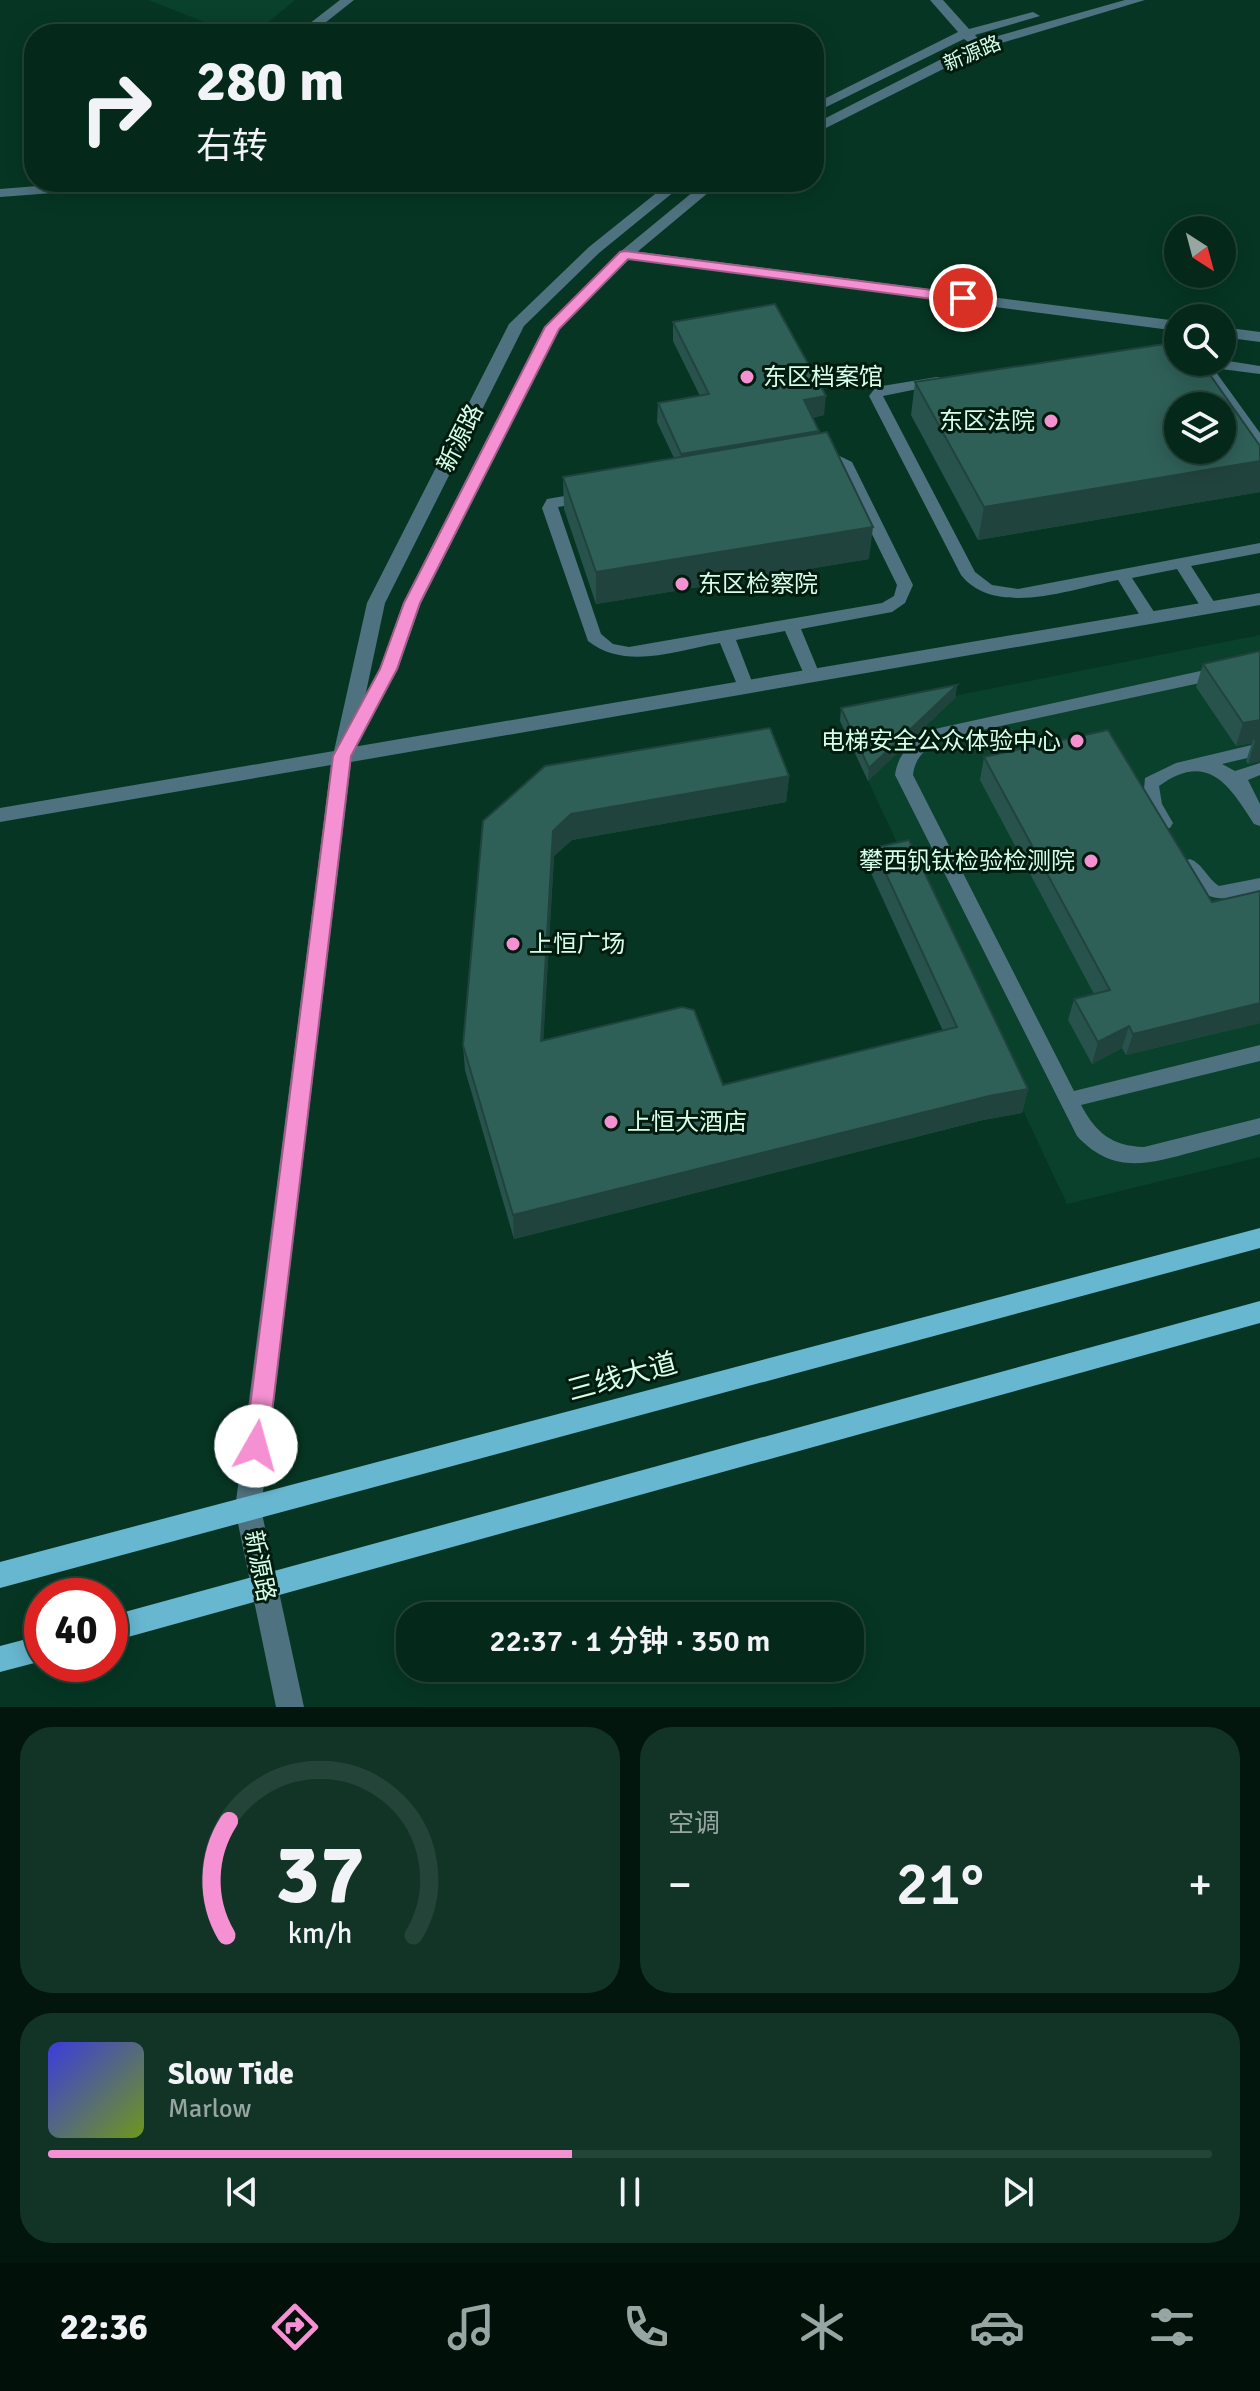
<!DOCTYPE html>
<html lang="zh">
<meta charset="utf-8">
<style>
body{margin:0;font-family:Signika,"Noto Sans SC",sans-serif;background:#123427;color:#f1f3f6;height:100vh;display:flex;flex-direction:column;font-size:30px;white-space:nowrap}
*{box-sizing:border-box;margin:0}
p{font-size:26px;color:#97a6a2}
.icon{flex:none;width:44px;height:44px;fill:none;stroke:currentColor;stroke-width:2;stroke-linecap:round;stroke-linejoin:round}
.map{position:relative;height:1707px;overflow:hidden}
.drawer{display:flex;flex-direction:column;gap:20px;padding:20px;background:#02160e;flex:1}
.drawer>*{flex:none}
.banner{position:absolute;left:24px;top:24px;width:800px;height:168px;border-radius:32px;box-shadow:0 4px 20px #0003,0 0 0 2px #254439;background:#04281a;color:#f1f3f6;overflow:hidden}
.needle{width:52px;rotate:144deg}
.fabs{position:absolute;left:1164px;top:216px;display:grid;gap:16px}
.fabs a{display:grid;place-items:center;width:72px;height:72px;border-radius:50%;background:#04281a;box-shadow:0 4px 20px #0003,0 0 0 2px #254439;font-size:40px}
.speed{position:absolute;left:24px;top:1578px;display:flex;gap:16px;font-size:40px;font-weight:700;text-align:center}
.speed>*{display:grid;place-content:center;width:104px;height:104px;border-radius:50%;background:#04281a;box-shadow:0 4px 20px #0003,0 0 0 2px #254439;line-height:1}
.speed .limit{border:12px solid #d22;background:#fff;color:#111}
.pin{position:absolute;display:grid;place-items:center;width:68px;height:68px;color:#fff;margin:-34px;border:4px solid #fff;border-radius:50%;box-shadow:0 2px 8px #0007}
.me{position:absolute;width:88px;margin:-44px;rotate:7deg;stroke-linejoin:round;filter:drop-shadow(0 0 6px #0008)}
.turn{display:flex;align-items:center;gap:28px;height:168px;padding:0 40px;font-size:36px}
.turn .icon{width:104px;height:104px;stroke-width:2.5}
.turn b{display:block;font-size:56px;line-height:68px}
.big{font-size:60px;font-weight:600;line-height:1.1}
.drawer .card{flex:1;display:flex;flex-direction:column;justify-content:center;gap:12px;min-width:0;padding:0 28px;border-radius:32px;background:#123427}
.drawer .dial{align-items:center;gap:0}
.dial svg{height:208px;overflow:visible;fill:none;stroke:#254439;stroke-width:7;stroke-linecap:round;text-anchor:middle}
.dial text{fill:#f1f3f6;stroke:none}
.song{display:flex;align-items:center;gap:24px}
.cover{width:96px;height:96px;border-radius:12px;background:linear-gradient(135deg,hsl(240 70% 55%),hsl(80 70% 35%))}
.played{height:8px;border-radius:4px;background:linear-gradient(90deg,#f591d2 45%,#254439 45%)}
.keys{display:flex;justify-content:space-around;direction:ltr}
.heat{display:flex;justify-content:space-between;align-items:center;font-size:44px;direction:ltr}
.drawer .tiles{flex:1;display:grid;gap:20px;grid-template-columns:1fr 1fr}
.card:last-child{grid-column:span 2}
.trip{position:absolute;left:396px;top:1602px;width:468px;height:80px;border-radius:32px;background:#04281a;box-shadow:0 4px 20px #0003,0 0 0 2px #254439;font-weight:600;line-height:80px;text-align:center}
.dock{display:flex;height:128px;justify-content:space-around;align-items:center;background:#02100a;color:#97a6a2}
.dock .icon{width:56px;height:56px}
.dock .on{color:#f591d2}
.dock b{font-size:36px;color:#f1f3f6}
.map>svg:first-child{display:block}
</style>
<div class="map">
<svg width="1260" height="1707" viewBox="0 0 1260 1707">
<rect width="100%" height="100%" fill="#063623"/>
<path fill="#0a412c" d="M148 0H295L254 34H235Z
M1260 635V1157L1067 1204 839 719Z"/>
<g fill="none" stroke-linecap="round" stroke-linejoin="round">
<path fill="#4e727f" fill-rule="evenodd" d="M1222 360 1260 366V374L1213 368 1260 433V449L1255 447 1195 362Z
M937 377 942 378V384L883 396 975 572 992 585 1018 589 1260 543V553L1191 566 1218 608 1210 613 1204 612 1177 569 1132 578 1158 618 1150 624 1144 622 1118 580C1072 589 995 618 961 575L869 396 876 387Z
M829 451 852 462 913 585 905 603 892 612 801 629 820 675 818 679H806L785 631 736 640 754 687 746 693 738 687 720 643C677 650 626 671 588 641L542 508 547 499ZM828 461 838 465 897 585 894 596 882 603 629 647 613 644 601 634 558 507Z
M1260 658V670L941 739C926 748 915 757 913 775L1074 1091 1260 1045V1061L1081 1105C1096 1133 1112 1146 1144 1147L1260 1118V1134C1238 1140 1215 1146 1193 1152 1148 1164 1113 1175 1077 1136L895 775C898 753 912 741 930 730Z
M1260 743V755L1222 764 1235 771 1260 763V775L1248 780 1260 804V826L1254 824C1230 786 1208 750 1159 786L1162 804 1173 823 1170 828H1158L1143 800 1145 778 1176 763Z
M1190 859C1202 863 1208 879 1219 886L1260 878V892C1220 902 1203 905 1181 866L1184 861Z"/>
<path fill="#4e727f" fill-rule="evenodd" d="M625 250 1178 321V331L620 258V252Z
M1222 327 1260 332V342L1222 337Z"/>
<path fill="#4e727f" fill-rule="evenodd" d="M340 0H354L311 34H296Z
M930 0H943L969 29 1033 12 1040 16 975 35 980 41 1125 0H1145L985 48 814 134V124L971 44 964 39 814 113V104L958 32Z
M88 182H153L146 186 0 197V189Z
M670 182H686L599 253 524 326 385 603 365 697 380 669 403 603 544 327 620 252 705 182H721L630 258 559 329 421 603 398 669 353 747 1260 593V605L351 762 261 1509 304 1707H276L235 1509 331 765 0 822V808L334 751 367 603 509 324 589 247Z"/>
<path fill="#68b7d0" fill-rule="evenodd" d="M1260 1228V1248L0 1588V1562Z
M1260 1301V1323L110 1642V1616Z
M42 1635V1661L0 1672V1646Z"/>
</g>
<path fill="#28534c" d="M673 322 824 415 812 418 869 559 596 604 564 509 563 477 674 458 657 422 658 403 700 396 673 341Z
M915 382 1260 446V492L978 540 911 415Z
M1260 651V761L1248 764 1246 761 1252 743 1236 746 1196 687 1203 664Z
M957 685 955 698 868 781 840 721 841 708Z
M984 757 1212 902 1260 891V1023L1126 1055 1122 1048 1092 1064 1068 1020 1074 999 1094 994 980 780Z
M789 776 786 802 572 840 554 856 543 1040 723 1085 943 1031 871 873 874 848 1028 1089 1022 1113 983 1120 514 1239 465 1070 463 1045 483 821Z"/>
<path fill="#21433e" d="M826 396 824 415 802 419 804 400Z
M819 431 817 450 681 473V454Z
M1260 461V492L978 540 984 507Z
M873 527 869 559 596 604V572Z
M957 685 955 698 868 781 869 768Z
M1260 720V761L1248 764 1255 741 1253 739 1252 743 1236 746 1243 723Z
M789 776 786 802 572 840 554 856 542 1065 541 1041 553 831 571 814Z
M1260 1003V1023L1126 1055 1133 1034Z
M1129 1026 1122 1048 1092 1064 1098 1042Z
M1028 1089 1022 1113 983 1120 514 1239 513 1215 989 1096Z"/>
<path fill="#2f6058" stroke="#21433e" stroke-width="2" fill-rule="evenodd" d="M775 304 826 396 804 400 819 431 681 454 658 403 709 394 673 322Z
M1178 342V362H1201L1260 446V461L984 507 915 382ZM1178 406H1222V450H1178Z
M827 432 873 527 596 572 563 477Z
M1260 651V720L1243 723 1203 664Z
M957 685 918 722 869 768 841 708Z
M770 728 789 776 571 814 553 831 541 1041 682 1007 694 1010 723 1085 957 1027 874 848 909 840 1028 1089 989 1096 513 1215 463 1045 483 821 545 766Z
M1108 730 1212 902 1260 891V1003L1133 1034 1129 1026 1098 1042 1074 999 1110 990 984 757Z"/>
<path fill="#f591d2" stroke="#9f5e88" stroke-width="2" d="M625 251 963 294 970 298 963 303 628 259 559 329 420 603 397 669 351 756 268 1446 264 1454 256 1457 248 1454 245 1446 333 756 380 669 404 603 545 327 620 252Z"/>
<g fill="#f591d2" stroke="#021b0f" stroke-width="3">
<circle cx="747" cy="377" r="8"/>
<circle cx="1051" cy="421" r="8"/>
<circle cx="682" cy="584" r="8"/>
<circle cx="1077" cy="741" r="8"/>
<circle cx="1091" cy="861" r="8"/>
<circle cx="513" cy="944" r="8"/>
<circle cx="611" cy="1122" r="8"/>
</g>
<g text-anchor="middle" stroke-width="6" stroke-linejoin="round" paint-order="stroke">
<g font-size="20" fill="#d6fee8" stroke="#021b0f">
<text transform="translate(972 53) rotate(-23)" y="7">新源路</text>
</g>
<g font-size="24" fill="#d6fee8" stroke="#021b0f" text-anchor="start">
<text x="763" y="385">东区档案馆</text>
<text x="1035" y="429" text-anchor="end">东区法院</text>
<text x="698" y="592">东区检察院</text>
<text x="1061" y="749" text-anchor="end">电梯安全公众体验中心</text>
<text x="1075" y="869" text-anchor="end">攀西钒钛检验检测院</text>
<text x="529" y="952">上恒广场</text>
<text x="627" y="1130">上恒大酒店</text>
</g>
<g font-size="24" fill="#d6fee8" stroke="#021b0f">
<text transform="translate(460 438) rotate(-63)" y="8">新源路</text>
<text transform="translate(260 1566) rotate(79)" y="8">新源路</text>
</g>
<g font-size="28" fill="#d6fee8" stroke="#021b0f">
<text transform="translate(622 1376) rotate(-15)" y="10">三线大道</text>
</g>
</g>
</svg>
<div class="fabs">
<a><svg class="needle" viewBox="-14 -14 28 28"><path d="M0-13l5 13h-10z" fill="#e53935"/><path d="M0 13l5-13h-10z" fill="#97a6a2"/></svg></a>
<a><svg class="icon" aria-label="search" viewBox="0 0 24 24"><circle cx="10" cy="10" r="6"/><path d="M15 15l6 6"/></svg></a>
<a><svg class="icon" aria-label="layers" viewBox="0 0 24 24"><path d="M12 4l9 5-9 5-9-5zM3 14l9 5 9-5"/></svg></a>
</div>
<div class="speed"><div class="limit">40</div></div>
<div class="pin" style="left:963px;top:298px;background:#d93025"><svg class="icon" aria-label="arrive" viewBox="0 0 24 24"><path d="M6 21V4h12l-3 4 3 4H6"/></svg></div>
<svg class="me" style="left:256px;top:1446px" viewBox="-20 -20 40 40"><circle r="19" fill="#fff"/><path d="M0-13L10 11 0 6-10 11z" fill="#f591d2"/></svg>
<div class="trip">22:37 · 1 分钟 · 350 m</div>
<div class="banner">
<div class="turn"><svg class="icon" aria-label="right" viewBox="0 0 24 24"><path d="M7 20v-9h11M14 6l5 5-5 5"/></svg><div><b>280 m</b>右转</div></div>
</div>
</div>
<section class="drawer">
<div class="tiles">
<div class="card dial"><svg viewBox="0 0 100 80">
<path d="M14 69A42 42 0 1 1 86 69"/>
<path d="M14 69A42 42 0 0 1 15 25" stroke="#f591d2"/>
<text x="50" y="56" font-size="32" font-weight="700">37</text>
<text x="50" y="72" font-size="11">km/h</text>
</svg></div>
<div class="card"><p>空调</p>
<div class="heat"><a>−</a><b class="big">21°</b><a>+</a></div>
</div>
<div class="card">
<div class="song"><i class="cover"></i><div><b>Slow Tide</b><p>Marlow</p></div></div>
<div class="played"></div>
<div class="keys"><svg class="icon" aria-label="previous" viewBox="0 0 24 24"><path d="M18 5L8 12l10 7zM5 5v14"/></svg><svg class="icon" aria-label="pause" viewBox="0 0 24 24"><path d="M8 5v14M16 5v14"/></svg><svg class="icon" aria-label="next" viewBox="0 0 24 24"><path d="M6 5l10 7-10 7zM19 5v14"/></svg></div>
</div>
</div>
</section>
<nav class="dock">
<b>22:36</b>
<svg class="icon on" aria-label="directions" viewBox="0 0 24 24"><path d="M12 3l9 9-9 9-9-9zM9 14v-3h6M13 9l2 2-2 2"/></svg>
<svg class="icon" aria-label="music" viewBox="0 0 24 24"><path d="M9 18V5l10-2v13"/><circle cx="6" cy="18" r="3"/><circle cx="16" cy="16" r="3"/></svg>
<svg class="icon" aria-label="phone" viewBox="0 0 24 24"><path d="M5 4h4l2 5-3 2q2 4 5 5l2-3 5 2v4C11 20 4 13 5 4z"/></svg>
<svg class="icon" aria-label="climate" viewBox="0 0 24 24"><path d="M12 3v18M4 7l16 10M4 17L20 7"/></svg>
<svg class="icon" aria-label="car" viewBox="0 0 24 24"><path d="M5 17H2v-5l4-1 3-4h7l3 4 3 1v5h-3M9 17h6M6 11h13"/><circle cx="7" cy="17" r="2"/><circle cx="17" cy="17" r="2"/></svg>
<svg class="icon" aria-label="filters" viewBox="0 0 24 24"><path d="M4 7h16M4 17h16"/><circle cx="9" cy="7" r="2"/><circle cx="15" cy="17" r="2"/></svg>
</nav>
